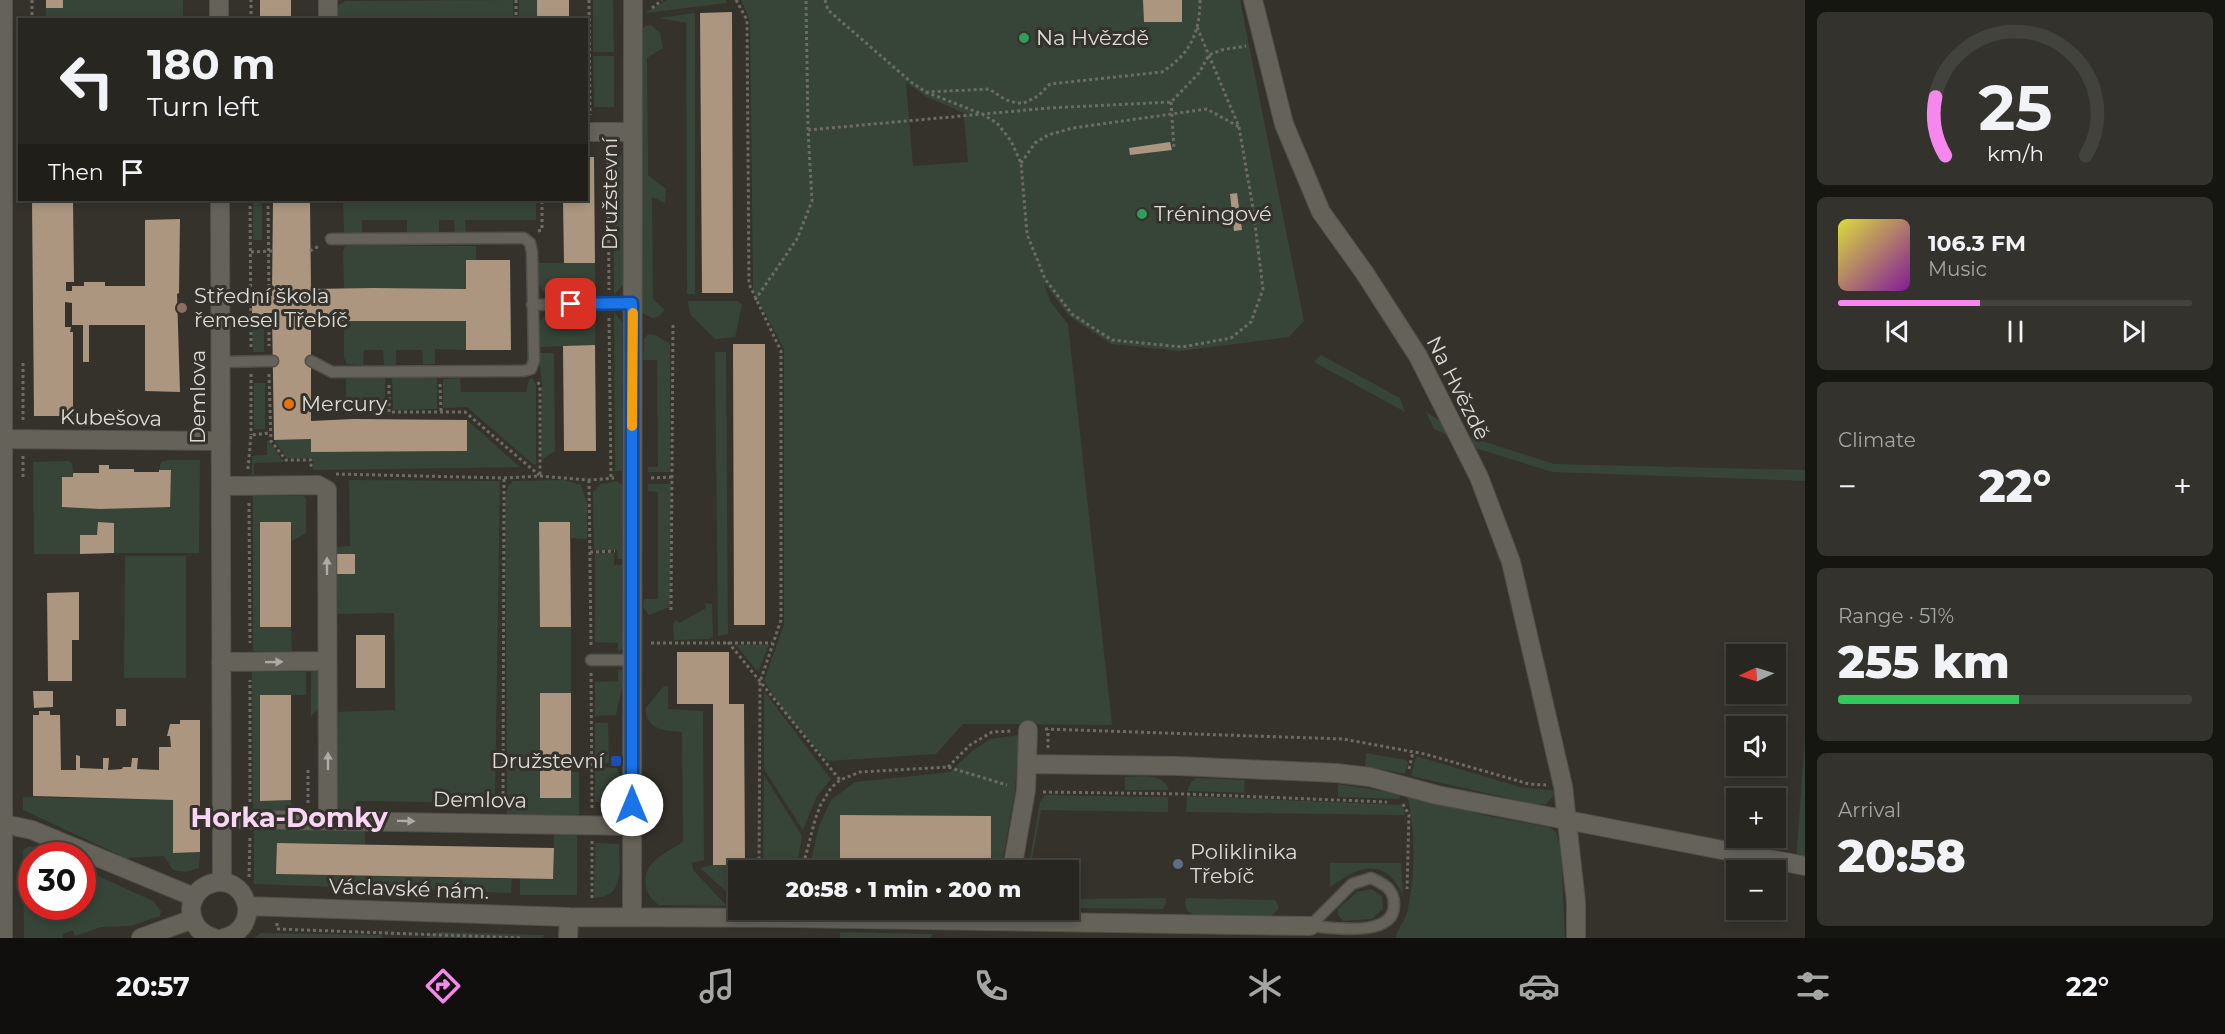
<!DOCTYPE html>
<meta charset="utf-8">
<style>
body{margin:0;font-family:Montserrat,sans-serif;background:#33322d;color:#f1f3f6;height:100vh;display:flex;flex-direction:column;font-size:22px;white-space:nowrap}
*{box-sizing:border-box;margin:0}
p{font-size:20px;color:#a4a5a5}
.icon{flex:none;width:33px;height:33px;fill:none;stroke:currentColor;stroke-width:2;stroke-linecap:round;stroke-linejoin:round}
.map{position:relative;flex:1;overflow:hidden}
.drawer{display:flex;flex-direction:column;gap:12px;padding:12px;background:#151512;width:420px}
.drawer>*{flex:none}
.hud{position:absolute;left:18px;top:18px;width:570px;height:183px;border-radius:0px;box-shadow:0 3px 9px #0003,0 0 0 2px #43433e;background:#272620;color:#f1f3f6;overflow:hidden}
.needle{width:39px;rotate:266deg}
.tools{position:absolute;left:1726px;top:644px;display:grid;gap:12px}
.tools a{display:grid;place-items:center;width:60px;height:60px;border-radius:0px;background:#272620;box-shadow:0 3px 9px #0003,0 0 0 2px #43433e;font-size:30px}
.speed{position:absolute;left:18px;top:842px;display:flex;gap:12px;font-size:30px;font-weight:700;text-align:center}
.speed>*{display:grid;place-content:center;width:78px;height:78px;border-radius:50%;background:#272620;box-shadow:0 3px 9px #0003,0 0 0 2px #43433e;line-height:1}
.speed .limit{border:9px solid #d22;background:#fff;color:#111}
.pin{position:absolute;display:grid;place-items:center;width:51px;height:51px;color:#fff;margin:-26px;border-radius:12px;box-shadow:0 3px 9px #0006}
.me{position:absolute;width:66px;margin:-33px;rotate:0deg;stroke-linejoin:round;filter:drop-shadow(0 0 4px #0008)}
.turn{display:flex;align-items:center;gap:21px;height:126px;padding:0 30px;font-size:27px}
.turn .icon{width:78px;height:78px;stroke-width:2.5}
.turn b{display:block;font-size:42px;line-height:51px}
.then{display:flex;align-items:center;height:57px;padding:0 30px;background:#0003;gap:12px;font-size:22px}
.big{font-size:45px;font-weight:800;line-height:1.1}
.drawer .widget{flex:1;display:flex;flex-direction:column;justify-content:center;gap:9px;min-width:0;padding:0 21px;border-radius:9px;background:#33322d}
.drawer .dial{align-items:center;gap:0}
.dial svg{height:156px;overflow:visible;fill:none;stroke:#43433e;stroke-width:7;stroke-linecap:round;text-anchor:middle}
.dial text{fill:#f1f3f6;stroke:none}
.song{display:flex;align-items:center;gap:18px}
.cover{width:72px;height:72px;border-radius:9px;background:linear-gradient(135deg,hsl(60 70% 55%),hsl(290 70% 35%))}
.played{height:6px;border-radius:3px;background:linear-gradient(90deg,#f688ed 40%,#43433e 40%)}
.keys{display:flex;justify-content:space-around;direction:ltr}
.heat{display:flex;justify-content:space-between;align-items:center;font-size:33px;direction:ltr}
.charge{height:9px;border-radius:4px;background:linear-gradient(90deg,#34c759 51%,#43433e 0)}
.trip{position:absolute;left:728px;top:860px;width:351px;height:60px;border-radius:0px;background:#272620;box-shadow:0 3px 9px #0003,0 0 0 2px #43433e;font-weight:800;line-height:60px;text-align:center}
.menu{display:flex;height:96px;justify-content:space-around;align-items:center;background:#100f0d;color:#a4a5a5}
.menu .icon{width:42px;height:42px}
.menu .selected{color:#f688ed}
.menu b{font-size:27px;color:#f1f3f6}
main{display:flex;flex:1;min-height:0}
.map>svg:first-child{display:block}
</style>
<main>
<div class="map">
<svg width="1805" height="938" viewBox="0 0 1805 938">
<rect width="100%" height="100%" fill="#34322a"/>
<path fill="#364537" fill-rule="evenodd" d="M63 0H183V19H46V8H63Z
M513 0V19L334 20C334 9 337 5 346 1Z
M519 0H537V19H519Z
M593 0H613L614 52H593Z
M667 0H726L727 3 645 13Z
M741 0H1240L1304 321 1289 337 1180 351 1111 344 1069 316 1044 283 1050 301 1068 324 1112 725 963 724 936 754 828 761 785 713 764 681 784 624V349L753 290 750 21ZM906 82 925 96 968 115 964 116 968 162 913 166Z
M695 13V294H687L686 23 659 18Z
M651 25 660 33 663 48 647 58 648 175 666 189 665 203 652 197 653 299 665 310 658 317 652 318 644 314 641 307V32L645 26Z
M593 56H614V107H594Z
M613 154 622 155 623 285 614 295Z
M253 200H262V240H253Z
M343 200H536V220H465L466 234H455L454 220H439V234H407V220H362V234L344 233Z
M351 245 476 246V260L466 289H344L343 251 345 246Z
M538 263H595V296C580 297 548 304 540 287 537 280 538 271 538 263Z
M688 301H738L742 305 735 337 715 339 690 314Z
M596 311 595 345 538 347C538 339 537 329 540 322 545 308 583 311 596 311Z
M614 312 622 322V471H615Z
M252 319H264V352H253Z
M344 321H466V350L435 349V364L423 365 422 350H396V365H384L383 350H364L363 365 347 364 344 358Z
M648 334 655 335 670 344V472H648V467H658L657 360H643L644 339Z
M715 352H726L728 634 718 636Z
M538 353H554L555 451 541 460 542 383Z
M1321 355 1400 398 1405 412 1314 362Z
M385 376V409L346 410V377Z
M392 376H437V409L393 410Z
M460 378 461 392H526L529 379 532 378 536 384V464L534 465 467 407 443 408V379Z
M254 383H265V429H254Z
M1426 412 1464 435 1554 464 1805 470V481L1552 472 1469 446 1434 429Z
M467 420 520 467 313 470V458H287L274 440 311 439 312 452 466 451Z
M267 441H269L284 462 254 463V475H252V456L267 455Z
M168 460H200L199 553H114V523L98 522 97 535H80V554H34L33 462 68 461C75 465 72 469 73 477L62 478V506L109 509 171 480V470H159L161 462Z
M349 480 500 481 495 803 356 801 352 816 345 815 334 802 333 712 395 710 394 613 336 614V574H355V555L336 554V547L350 546Z
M564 480 581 485 587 503V539L571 538 570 522H539L540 627H571V693H540V798H571V772H579V819L507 818 505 497 508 486 513 481Z
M617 481 624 486 625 559H618L617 550H594L593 492 601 484Z
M648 484H671L670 607 649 615 643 607 644 599H658V492L648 491Z
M253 496H303L306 499V533L292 541 291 522 260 523V627H291L292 651H253Z
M595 553H614V565H625V642L623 648 618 653V643L595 642Z
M125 556H186V678H124Z
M705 603 712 604 713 637 709 639 674 640 673 623 676 620 679 623 706 608Z
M736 645H769L758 672Z
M311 668 320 673 322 705 311 716Z
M618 669 622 670 625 676 616 715 595 716V682L618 681Z
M252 672H306V695H260V800H291V815L253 814Z
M668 686V709L703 711 704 860 692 863 693 870 727 906 659 905C652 900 648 896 646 887 641 862 666 853 683 842L682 732C664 730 648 731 645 709L663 687Z
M764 691 831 779 816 798 803 830 764 769Z
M595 723H608L609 763H595Z
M1019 735 1015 792 1001 870H939L942 860H991V816L841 815 840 859 929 860 926 870H809L819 826 831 800 855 782 950 772 971 752 990 739Z
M1805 735V866L1796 864Z
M1366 753 1406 760 1408 763 1405 774 1365 766Z
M1416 756 1523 788 1549 790 1553 791 1554 795 1546 804H1534L1411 776Z
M617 767 623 785 622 802H595V768Z
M764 775 802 836 796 870H763Z
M1125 777C1141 777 1163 772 1169 790H1125Z
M1197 778 1245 780 1244 791 1247 793 1187 791 1191 782Z
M1338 784 1401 794 1399 799 1338 797Z
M1045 795 1168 797V812L1041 810 1030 870H1028L1040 802Z
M1407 795 1483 815 1549 827 1556 832 1561 849 1565 938H1396C1397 929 1404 922 1407 913 1415 876 1416 832 1407 795Z
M1187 796 1403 805 1405 815 1186 812Z
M23 797 173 800V853L200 852 199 868 186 872 173 870 164 856 126 858 23 810Z
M254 829 365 830V844L277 843V874L512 879 511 893 254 884Z
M554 830H577V895H520V879H553Z
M595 843 619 844C619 859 624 886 608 895 604 897 598 897 594 898Z
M30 846 51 855H32V906H82L83 869 153 901 161 911 160 916 131 926 101 927 75 936 73 930 63 934V938H24L23 850Z
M1330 863H1401L1403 895C1400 890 1397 883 1393 879 1373 857 1348 874 1330 887Z
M713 865H745V870H738V902L700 868Z
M1371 889 1382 896 1383 909 1372 919 1343 921 1338 915V909L1357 892Z
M1166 898V903L1163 909 1068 908V899Z
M1186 898 1275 900 1278 905V910L1271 916H1197L1187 911 1185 902Z
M441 932 544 935 543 938H426L431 934Z
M840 932 932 934 931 938H840Z
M261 933 381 935 383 938H254Z"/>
<path fill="#ac9680" d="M46 0H63V8H46Z
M260 0H291V20H260Z
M537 0H569V20H537Z
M1143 0H1182V22H1144Z
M732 12 733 293H702L700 13Z
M1170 142 1172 150 1130 155 1129 148Z
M586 157H594L595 263H564L563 200H586Z
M1237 193 1242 230 1234 231 1230 194Z
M32 200H73L74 282H66V291H72V286H84V282H105V286H145V220L180 219 179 293 177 294 180 392 145 391V325H89V362H83V325H72V303L65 302V327H71L70 332H73V416H34Z
M273 200H310L311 289 373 288 466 289V260H510L511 350H466V321H311V421L353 419 467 420V451L311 452V439L274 440 272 313H264V319H252V291H263V296H272Z
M733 344H765V625H734Z
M595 345 596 451H564L563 346Z
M99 465H109V469H134V472H159V470H171L170 507 100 509 62 507V477H73V473H99Z
M98 522 114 523V553L80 554V535H97Z
M260 522H291V627H260Z
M539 522H570L571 627H540Z
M336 554H355V574H336Z
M79 592V640H72V681H48L47 593Z
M356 635H385V688H356Z
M677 652H729V704H744L745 865H713V704H677Z
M33 691H53V707L34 708Z
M540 693H571V798H540Z
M260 695H291V800L260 801Z
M116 709H126V726H116Z
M39 711H50V715H60L61 770H76V755L80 756V768L103 769V758H109L108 770 122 769 123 767H131L132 758H138L137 769 159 770V747H171L170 736H167L170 724H180V720H200V852L173 853V800L33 796V715H39Z
M840 815 991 816V860L840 859Z
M277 843 554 848 553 879 276 874Z"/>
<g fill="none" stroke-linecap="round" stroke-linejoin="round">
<g stroke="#524f4a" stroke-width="13">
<path id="service" d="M532 305 632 303
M311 361 332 372 523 371 531 369 534 360 532 252 530 243 524 238 331 239
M221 362 273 361
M591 660H632
M1371 878C1384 884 1394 889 1394 904 1395 938 1334 928 1310 926L1352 884Z"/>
</g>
<g stroke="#524f4a" stroke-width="20">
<path id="minor" d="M3 0V938
M1253 0 1284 124 1321 212 1364 272 1418 356 1479 477 1511 562 1563 786 1576 902V938
M219 20V0
M328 20V0
M586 132H632
M220 200 222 882
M0 439 221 441
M221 486 318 485 327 490 328 820
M221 662 327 661
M1027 764 1179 766 1336 773 1370 777 1437 795 1805 866
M222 819 632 826
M0 823 32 830 194 897
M1012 870 1026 790 1028 730
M247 906 569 917 793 918 1310 926
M632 917 633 0
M141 938 193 919
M214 938C199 934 188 920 192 903 195 894 201 887 210 884 246 871 265 927 224 938
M568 938 569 917"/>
</g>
<path stroke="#6c6b64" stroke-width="3" stroke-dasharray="3 3" stroke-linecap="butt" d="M32 0V20
M516 0V20
M589 0 590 115
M736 0 747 20 749 284 781 351V620L760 682 759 870
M825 0 828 10 911 82 926 92 989 89 1006 100 1017 103H1024L1038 96 1050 84 1162 72C1190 54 1200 33 1200 0
M652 8 662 0
M251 20V0
M926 92 982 114 997 123 1011 141 1021 163 1027 234 1045 279 1072 314 1112 340 1182 347 1231 338 1251 322 1263 289 1253 208 1239 127 1197 27
M1171 102 1174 148
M808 130 1049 108 1171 102 1199 73 1209 55 1221 50 1246 46
M608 150 609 290
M1021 163 1035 143 1048 135 1073 128 1207 109 1239 127
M250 200 251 347
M268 200 269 296
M538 231 542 230V200
M310 251 319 246
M251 252 273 251
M755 300 797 239 812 201 808 130 806 0
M269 314V346
M609 318 611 478
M23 363V423
M251 374V435
M269 374 271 441 286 460H311V469
M538 382 540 386V476
M440 384 441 412
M389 385V412H465L539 475
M248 469 251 435 270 433
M336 474 504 478 540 476 589 480 614 478
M23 477V456
M651 478 673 477
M589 480 591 646
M249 503 250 643
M590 552 615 551
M671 610 673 324
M728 642 840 780
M651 643H772
M591 673 592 808
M1045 729 1343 739 1425 754 1529 784 1546 785
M1048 748V729
M948 767 970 745 992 732 1012 731
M1409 769 1413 752
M1043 792 1186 794 1387 802
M250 802V680
M308 803V768
M1403 804 1409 815 1407 889
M503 806 504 478
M592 841V901
M802 870 815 820 820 806 831 788 840 780 860 772 948 767 1007 785
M249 877 250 836
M277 923V929L523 938"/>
<use href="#service" stroke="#65625a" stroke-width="10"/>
<use href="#minor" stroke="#65625a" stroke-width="18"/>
</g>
<defs><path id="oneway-solid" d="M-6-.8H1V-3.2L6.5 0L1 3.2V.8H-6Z" transform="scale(1.5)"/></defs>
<g fill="#acaba4">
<use href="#oneway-solid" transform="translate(327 566) rotate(-90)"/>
<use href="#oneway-solid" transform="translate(274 662) rotate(-1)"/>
<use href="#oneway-solid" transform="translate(328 761) rotate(-90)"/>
<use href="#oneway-solid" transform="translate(406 821) rotate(1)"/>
</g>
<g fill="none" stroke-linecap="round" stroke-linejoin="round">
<g stroke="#114b97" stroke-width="15">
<path id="route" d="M571 304 632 303V805"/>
</g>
<use href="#route" stroke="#1a73e8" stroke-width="10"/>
<path stroke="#f59e0b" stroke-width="10" d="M632 426 633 313"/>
</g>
<g fill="#2e9e5b" stroke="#34322a" stroke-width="2">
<circle cx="1024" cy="38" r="6"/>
<circle cx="1142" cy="214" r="6"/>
</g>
<circle fill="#8d6e63" stroke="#34322a" stroke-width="2" cx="182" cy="308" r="6"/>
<circle fill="#e8710a" stroke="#34322a" stroke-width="2" cx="289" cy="404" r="6"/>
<rect fill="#1a4fb4" stroke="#34322a" stroke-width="2" x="610" y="755" width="12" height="12" rx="3"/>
<circle fill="#5c6f8a" stroke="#34322a" stroke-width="2" cx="1178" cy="864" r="6"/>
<g text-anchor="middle" stroke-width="6" stroke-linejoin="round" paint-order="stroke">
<g font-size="21" fill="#dcdbd6" stroke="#34322a" text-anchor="start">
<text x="1036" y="45">Na Hvězdě</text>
<text x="1154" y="221">Tréningové</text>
<text x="194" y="303">Střední škola<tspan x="194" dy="24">řemesel Třebíč</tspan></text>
<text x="301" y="411">Mercury</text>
<text x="604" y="768" text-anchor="end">Družstevní</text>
<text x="1190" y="859">Poliklinika<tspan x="1190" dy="24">Třebíč</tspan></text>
</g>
<g font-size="21" fill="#dcdbd6" stroke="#34322a">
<text transform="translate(610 194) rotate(-90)" y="7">Družstevní</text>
<text transform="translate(1458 388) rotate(63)" y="7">Na Hvězdě</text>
<text transform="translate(198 397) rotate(-90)" y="7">Demlova</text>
<text transform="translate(111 418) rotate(1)" y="7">Kubešova</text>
<text transform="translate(480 800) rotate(1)" y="7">Demlova</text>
<text transform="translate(409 889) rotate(2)" y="7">Václavské nám.</text>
</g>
<g font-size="27" font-weight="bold" fill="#fbd5f6" stroke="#34322a">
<text x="289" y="827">Horka-Domky</text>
</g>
</g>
</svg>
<div class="tools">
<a><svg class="needle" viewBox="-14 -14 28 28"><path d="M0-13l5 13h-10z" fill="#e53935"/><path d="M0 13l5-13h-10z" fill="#a4a5a5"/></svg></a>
<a><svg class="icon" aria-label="sound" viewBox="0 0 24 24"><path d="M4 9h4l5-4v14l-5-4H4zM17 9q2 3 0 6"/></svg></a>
<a>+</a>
<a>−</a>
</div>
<div class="speed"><div class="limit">30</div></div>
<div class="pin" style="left:571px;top:304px;background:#d93025"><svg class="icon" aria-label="arrive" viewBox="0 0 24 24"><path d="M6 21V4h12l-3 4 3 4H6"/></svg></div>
<svg class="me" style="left:632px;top:805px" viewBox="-20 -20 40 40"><circle r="19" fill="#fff"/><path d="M0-13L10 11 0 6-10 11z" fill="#1a73e8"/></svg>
<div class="trip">20:58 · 1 min · 200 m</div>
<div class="hud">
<div class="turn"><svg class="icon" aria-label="left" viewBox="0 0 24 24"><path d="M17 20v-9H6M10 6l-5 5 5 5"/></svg><div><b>180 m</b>Turn left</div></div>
<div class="then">Then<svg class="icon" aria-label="arrive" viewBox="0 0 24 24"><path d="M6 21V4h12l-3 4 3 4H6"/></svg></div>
</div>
</div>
<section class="drawer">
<div class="widget dial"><svg viewBox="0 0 100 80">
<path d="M14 69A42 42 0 1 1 86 69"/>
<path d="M14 69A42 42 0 0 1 9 39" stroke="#f688ed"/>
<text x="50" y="56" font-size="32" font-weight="700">25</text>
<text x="50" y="72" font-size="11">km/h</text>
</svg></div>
<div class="widget">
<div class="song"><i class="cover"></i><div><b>106.3 FM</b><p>Music</p></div></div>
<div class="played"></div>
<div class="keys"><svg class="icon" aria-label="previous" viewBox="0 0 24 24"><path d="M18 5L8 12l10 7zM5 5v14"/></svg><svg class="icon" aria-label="pause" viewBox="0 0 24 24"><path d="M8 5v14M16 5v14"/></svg><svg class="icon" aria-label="next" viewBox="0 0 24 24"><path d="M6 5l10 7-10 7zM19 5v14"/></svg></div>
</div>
<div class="widget"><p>Climate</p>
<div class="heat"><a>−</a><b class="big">22°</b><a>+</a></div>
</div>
<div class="widget"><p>Range · 51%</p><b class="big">255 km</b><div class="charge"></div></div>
<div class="widget"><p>Arrival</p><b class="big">20:58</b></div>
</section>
</main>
<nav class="menu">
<b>20:57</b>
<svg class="icon selected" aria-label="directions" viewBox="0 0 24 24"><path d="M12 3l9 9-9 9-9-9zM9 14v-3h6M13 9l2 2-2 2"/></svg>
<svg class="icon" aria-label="music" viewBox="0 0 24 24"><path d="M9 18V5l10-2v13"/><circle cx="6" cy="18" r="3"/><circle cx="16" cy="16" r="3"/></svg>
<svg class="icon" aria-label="phone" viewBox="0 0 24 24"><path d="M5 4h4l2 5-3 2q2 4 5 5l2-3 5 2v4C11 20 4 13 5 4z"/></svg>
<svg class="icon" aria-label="climate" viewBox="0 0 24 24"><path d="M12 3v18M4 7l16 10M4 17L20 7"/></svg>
<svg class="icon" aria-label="car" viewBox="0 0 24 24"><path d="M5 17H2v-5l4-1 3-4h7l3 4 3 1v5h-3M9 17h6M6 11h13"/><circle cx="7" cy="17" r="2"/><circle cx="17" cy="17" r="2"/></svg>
<svg class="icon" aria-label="filters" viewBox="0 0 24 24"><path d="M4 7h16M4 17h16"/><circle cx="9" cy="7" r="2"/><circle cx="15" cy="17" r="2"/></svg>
<b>22°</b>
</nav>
